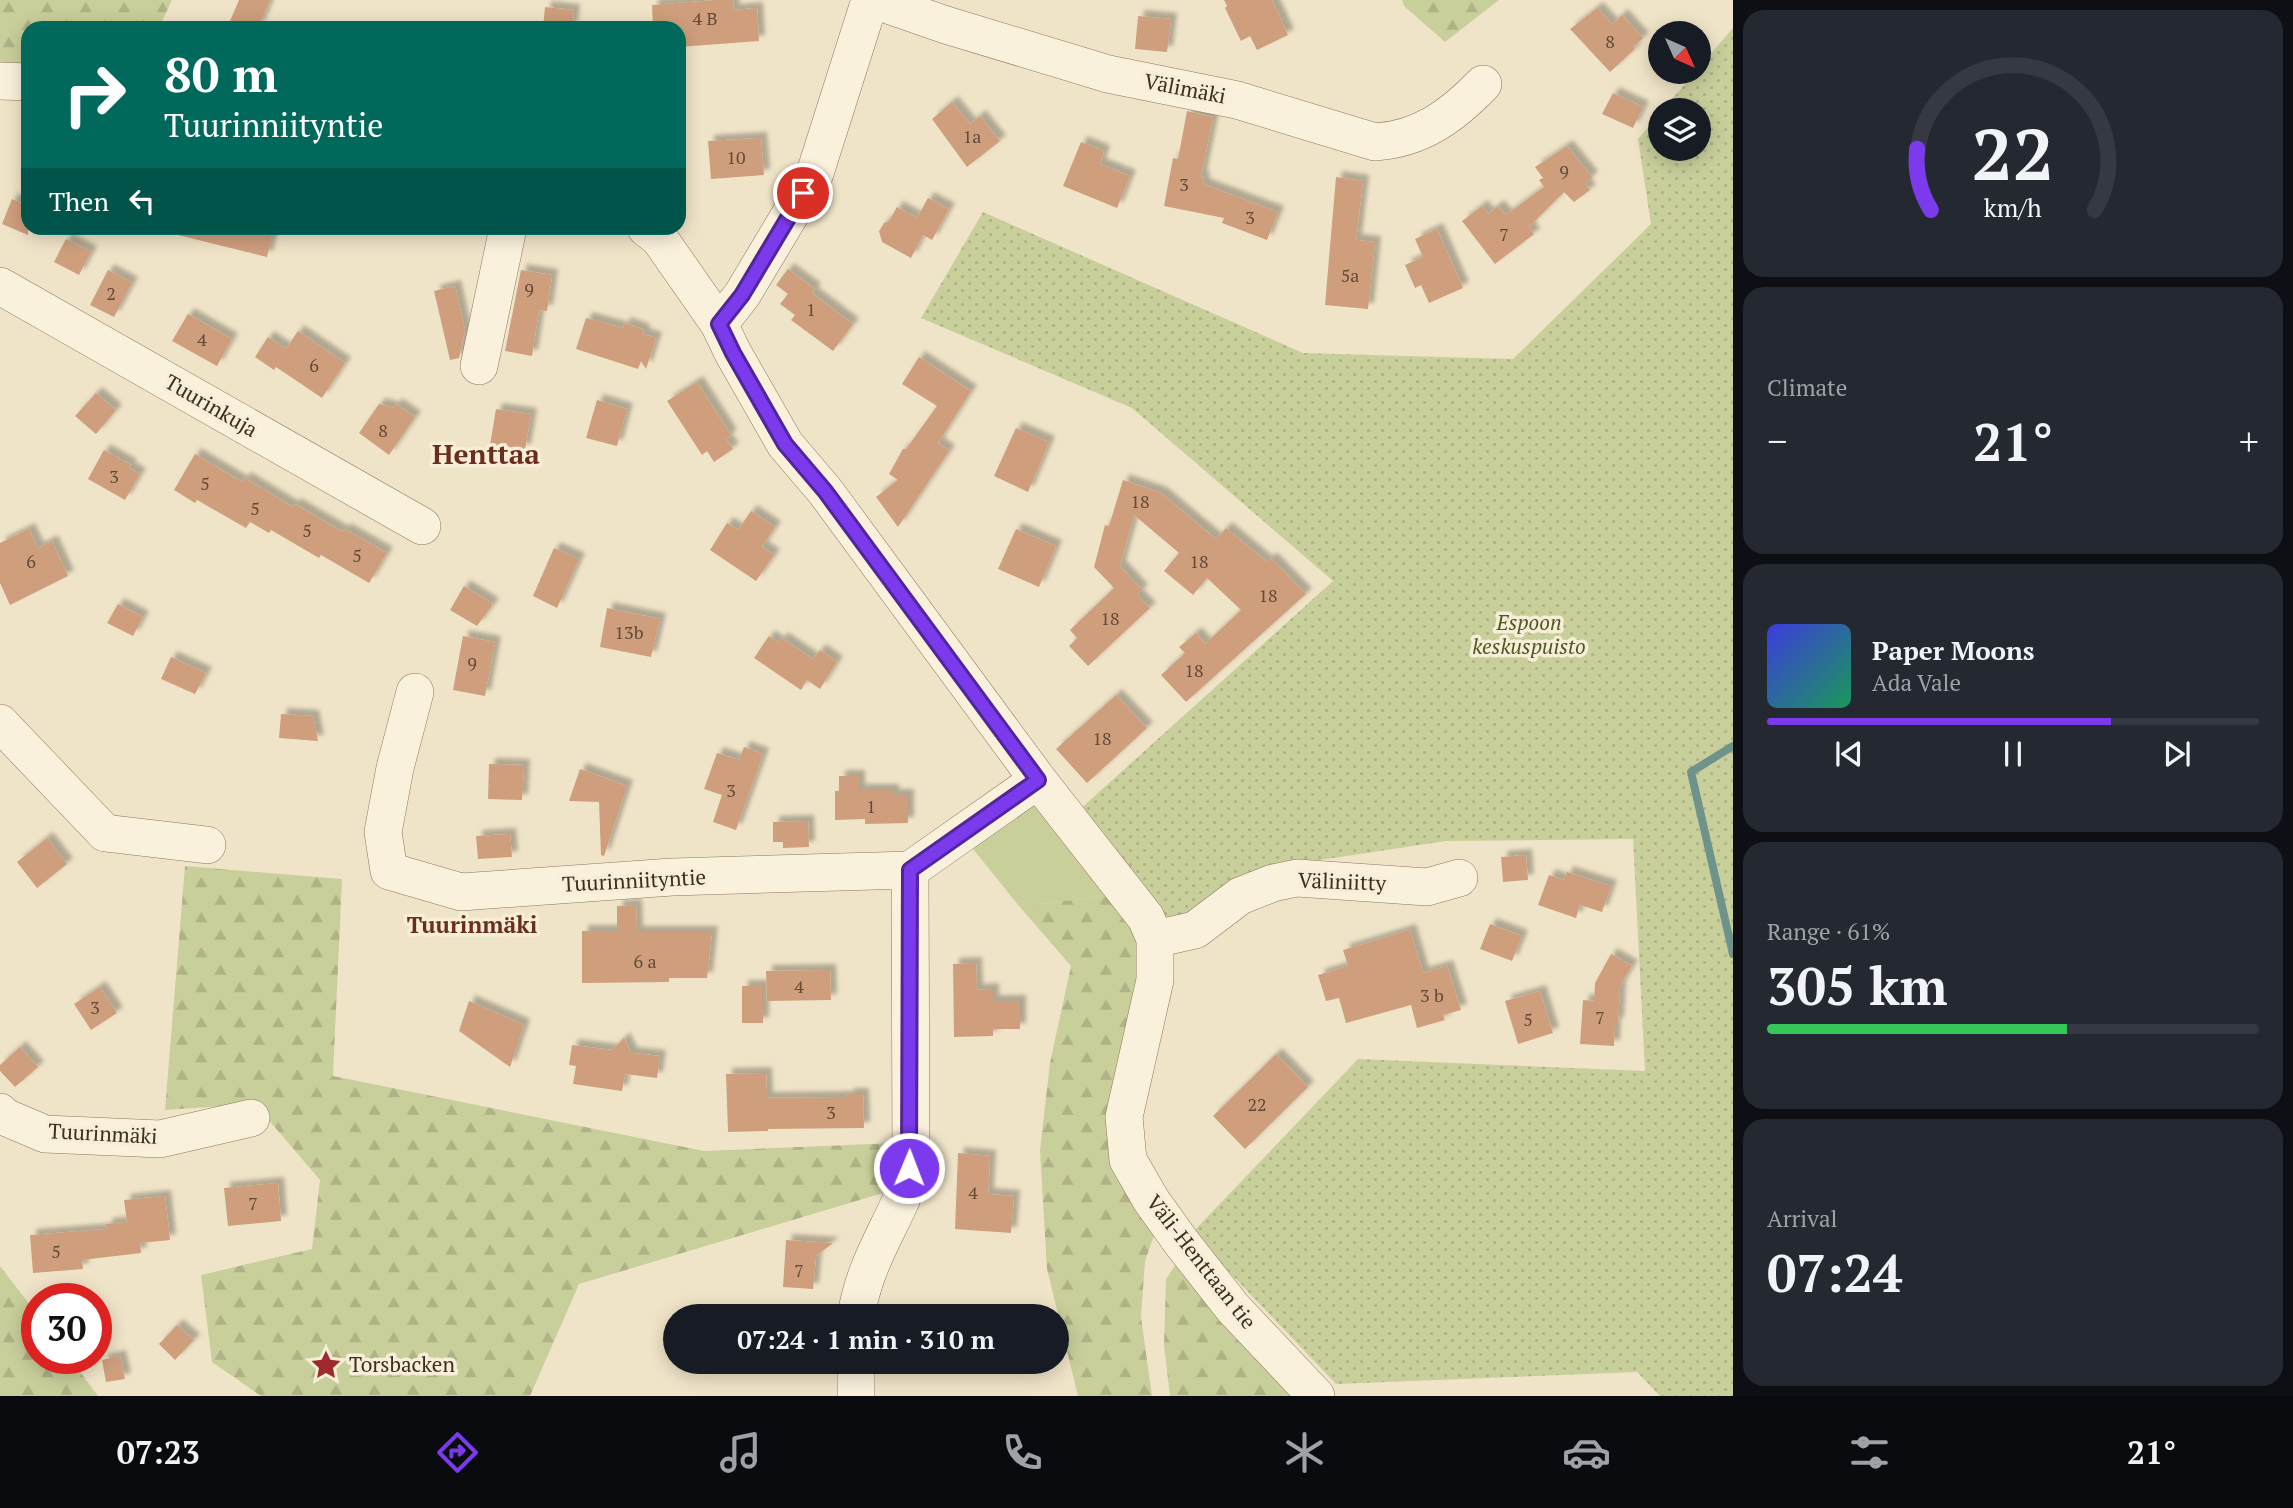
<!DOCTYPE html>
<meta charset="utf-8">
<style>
body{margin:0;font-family:"PT Serif",serif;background:#242831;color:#f1f3f6;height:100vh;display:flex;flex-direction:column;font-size:26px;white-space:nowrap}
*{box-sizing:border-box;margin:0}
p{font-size:23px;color:#9ea1a6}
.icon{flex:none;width:38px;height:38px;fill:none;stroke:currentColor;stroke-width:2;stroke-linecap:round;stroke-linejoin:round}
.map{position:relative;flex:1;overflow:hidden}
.side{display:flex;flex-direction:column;gap:10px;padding:10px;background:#0d0f14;width:560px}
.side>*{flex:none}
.banner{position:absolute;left:21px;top:21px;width:665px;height:214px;border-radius:21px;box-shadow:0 4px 18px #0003;background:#00695c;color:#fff;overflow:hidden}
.needle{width:46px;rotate:135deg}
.fabs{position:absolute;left:1648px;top:21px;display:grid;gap:14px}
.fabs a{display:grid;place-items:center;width:63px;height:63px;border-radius:50%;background:#171b24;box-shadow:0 4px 18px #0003;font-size:35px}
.speed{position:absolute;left:21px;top:1283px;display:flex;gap:14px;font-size:35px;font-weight:700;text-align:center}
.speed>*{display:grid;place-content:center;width:91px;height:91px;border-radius:50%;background:#171b24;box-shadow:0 4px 18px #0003;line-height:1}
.speed .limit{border:10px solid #d22;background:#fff;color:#111}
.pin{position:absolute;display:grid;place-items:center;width:60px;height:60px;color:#fff;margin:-30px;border:4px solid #fff;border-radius:50%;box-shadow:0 2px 7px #0007}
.me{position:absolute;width:77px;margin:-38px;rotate:1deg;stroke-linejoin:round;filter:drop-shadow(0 0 5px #0008)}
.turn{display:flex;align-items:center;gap:24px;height:147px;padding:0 28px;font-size:32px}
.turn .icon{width:91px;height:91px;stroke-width:2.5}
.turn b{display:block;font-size:49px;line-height:60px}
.then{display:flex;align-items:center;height:66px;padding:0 28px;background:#0003;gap:14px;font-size:26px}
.big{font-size:52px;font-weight:700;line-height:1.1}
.side .widget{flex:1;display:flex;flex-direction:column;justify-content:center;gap:10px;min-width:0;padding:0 24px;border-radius:21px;background:#242831}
.side .dial{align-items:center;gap:0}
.dial svg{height:182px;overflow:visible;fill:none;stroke:#363941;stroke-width:7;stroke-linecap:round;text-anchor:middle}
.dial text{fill:#f1f3f6;stroke:none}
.song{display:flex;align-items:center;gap:21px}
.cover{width:84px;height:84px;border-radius:10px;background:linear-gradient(135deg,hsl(240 70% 55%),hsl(150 70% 35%))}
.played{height:7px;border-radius:4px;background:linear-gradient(90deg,#7c3aed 70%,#363941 70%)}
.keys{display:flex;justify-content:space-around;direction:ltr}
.heat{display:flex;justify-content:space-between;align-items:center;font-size:38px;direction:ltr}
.charge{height:10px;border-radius:5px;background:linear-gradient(90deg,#34c759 61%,#363941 0)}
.trip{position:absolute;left:663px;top:1304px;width:406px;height:70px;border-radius:35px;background:#171b24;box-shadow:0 4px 18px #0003;font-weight:700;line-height:70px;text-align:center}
.tabs{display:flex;height:112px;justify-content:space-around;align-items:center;background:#090b0e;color:#9ea1a6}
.tabs .icon{width:49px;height:49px}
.tabs .current{color:#7c3aed}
.tabs b{font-size:32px;color:#f1f3f6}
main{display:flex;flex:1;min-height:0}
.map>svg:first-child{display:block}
</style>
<main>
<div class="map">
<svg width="1733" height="1396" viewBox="0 0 1733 1396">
<defs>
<pattern id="forest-firs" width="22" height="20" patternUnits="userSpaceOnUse" patternTransform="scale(1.75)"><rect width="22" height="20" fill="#c9cf9b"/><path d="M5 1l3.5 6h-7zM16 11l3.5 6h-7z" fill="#aeb285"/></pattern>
<pattern id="park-dots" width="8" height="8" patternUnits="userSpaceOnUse" patternTransform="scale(1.75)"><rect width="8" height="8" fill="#c9cf9b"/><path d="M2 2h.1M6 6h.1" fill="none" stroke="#aeb285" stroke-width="1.8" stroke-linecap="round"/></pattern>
<filter id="shadow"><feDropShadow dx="6" dy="-6" stdDeviation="2" flood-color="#0004"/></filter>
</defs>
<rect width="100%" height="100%" fill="#f0e4c8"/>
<path fill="#c9cf9b" d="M1035 800 1118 895 1019 906 969 844Z"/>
<path fill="url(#forest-firs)" d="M0 0H172L159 28H28V72L0 71Z
M1402 0H1499L1445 42 1404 6Z
M185 866 342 879 333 1076 704 1151 896 1143 893 1190 579 1284 530 1396H261L212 1362 201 1275 312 1249 320 1180 255 1104 165 1110Z
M1118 895 1147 949 1110 1111 1155 1233 1145 1261 1141 1317 1152 1396H1078L1047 1269 1040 1150 1050 1063 1071 966 1019 906Z
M1180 1258 1292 1396H1170L1164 1345 1166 1279Z
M0 1266 37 1314V1358H70L98 1396H0Z"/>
<path fill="url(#park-dots)" d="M1733 28V1396H1660L1637 1372 1336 1384 1192 1233 1358 1059 1645 1071 1633 839 1446 841 1280 866 1180 923 1158 915 1079 810 1333 581 1132 408 921 318 983 212 1303 353 1513 359 1651 224 1638 139 1661 112V149H1699V110H1662L1696 72H1699V67Z"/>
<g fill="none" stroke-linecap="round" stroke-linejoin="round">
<path stroke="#6f938a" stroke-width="8" d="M1733 746 1691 772 1733 954"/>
</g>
<path fill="#cf9f7d" filter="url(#shadow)" d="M239 0H270L258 28H227Z
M717 0H733L734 10 757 8 759 41 679 47V28H653L652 5Z
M1224 0H1272L1288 35 1257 50 1250 36 1241 41 1225 8 1227 6Z
M545 7 574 10 572 28H543Z
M1597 8 1612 24 1622 15 1643 38 1633 47 1635 49 1610 72 1570 29Z
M1138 16 1171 19 1167 52 1135 49Z
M1613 93 1643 107 1633 128 1602 114Z
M952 102 970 124 980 116 1000 141 967 167 932 119Z
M1187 111 1213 117 1201 177 1204 178 1203 184 1278 212 1267 240 1222 223 1224 218 1164 206 1173 158 1178 159Z
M761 138 764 175 711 179 708 141Z
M1081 142 1104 151 1100 164 1130 176 1117 208 1063 186Z
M1567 146 1592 177 1585 184 1590 190 1574 202 1564 192 1529 227 1534 234 1495 264 1462 221 1482 206 1488 214 1498 206 1506 215 1544 187 1539 180 1543 178 1535 167Z
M1336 177 1363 181 1356 240 1375 242 1368 309 1325 305Z
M928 198 949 209 932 240 923 235 911 258 882 242 879 231 884 223 889 221 897 207 917 218Z
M12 199 28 206V235L2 224Z
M179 228H274L267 257 178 235Z
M1437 229 1463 288 1429 303 1421 285 1415 288 1405 265 1423 257 1415 239Z
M66 239 91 252 79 275 54 262Z
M788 269 815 289 812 293 853 324 833 351 791 320 795 315 780 304 788 294 776 285Z
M108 270 132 283 114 317 90 305Z
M521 270 552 275 547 311 539 310 532 356 505 351Z
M455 286 465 330 459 358 450 360 434 291Z
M188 314 232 339 217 366 172 341Z
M586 318 623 328 625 323 644 330 643 334 656 338 646 369 641 361 638 369 576 349Z
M298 331 345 363 322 398 276 367 274 370 255 357 268 337 286 349Z
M919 357 971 391 938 443 949 451 898 527 876 497 898 480 889 474 903 449H906L937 406 902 384Z
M697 382 731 435 726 439 733 449 714 462 707 451 702 455 667 401Z
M96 393 116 410 96 434 75 416Z
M597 400 627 409 617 446 586 438Z
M379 404 394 408 396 404 415 417 389 455 359 433Z
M496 409 531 414 525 450 490 445Z
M1016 428 1049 442 1028 492 994 476Z
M104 450 131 465 129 468 140 474 125 500 88 479Z
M195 454 242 482 245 478 293 507 295 504 343 532 345 529 387 553 369 583 321 555 319 558 271 530 269 533 250 522 246 528 197 500 195 503 174 490Z
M1123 480 1161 493 1216 539 1226 528 1267 562 1271 558 1306 594 1186 702 1161 675 1185 653 1179 647 1196 633 1205 644 1241 610 1207 578 1193 595 1164 571 1179 553 1134 515 1120 566 1142 590 1137 595 1150 608 1088 666 1069 646 1077 638 1070 630 1114 588 1094 567 1105 525 1109 526Z
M751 511 775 527 762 547 774 555 756 581 710 550 727 523 738 530Z
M29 529 38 548 52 541 68 576 10 605 0 583V543Z
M1016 529 1056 546 1039 587 998 569Z
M554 548 579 559 557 608 533 596Z
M464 586 493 604 477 626 450 610Z
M118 604 143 617 133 636 107 623Z
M607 608 660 619 651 657 600 647Z
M463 636 495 642 485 696 453 690Z
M769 636 779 643 782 638 813 659 820 650 837 662 820 689 807 680 801 690 754 658Z
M171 657 206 673 195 694 161 679Z
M1116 695 1147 728 1087 783 1056 749Z
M281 714 313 716 318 741 279 738Z
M744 747 763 754 736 830 713 822 722 795 704 789 717 753 739 760Z
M489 764 524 765 522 800 488 799Z
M580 769 627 786 604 856 601 855 599 802 569 801Z
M839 776H859V790H893V795H908V823L865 824V819L835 820V791H839Z
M808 821 809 847 783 848V842H773V822Z
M510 834 512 857 478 859 476 836Z
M47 838 67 864 37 888 17 862Z
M1526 855 1528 880 1503 882 1501 857Z
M1567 872 1611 886 1602 912 1580 905 1576 918 1538 905 1549 875 1564 880Z
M636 905 637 932H712L707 978H669V982L582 983V931H617V906Z
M1490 924 1522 936 1512 961 1480 949Z
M1410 930 1423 973 1447 966 1461 1010 1443 1015 1445 1020 1417 1028 1411 1005 1346 1023 1339 998 1326 1001 1318 975 1348 966 1343 950Z
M1611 954 1632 966 1620 986 1618 1023H1615L1614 1046 1580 1044 1583 1000 1594 1001 1595 983Z
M976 963 977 990 993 989V1001H1020V1029H993V1036L954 1037 953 964Z
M830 970 831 1000 767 1001 766 971Z
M742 986H763V1023H742Z
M100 987 117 1013 91 1030 74 1004Z
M1540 991 1553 1033 1518 1044 1505 1001Z
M469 1001 524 1025 510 1067 459 1031Z
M624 1038 631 1053 660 1056 657 1078 625 1074 622 1091 573 1084 576 1066 569 1065 572 1045 612 1050Z
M20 1047 38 1067 15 1087 0 1071V1065Z
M1276 1054 1308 1087 1245 1149 1213 1116Z
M766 1073 767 1098 847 1097 849 1094H863L864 1128 768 1129V1131L728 1132 726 1074Z
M958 1153 990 1156 988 1194 1014 1196 1011 1233 955 1229Z
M278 1183 281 1221 228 1226 224 1188Z
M165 1196 170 1240 140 1243 141 1253 82 1260 83 1269 33 1273 30 1235 107 1229 106 1224 127 1222 124 1200Z
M786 1240 833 1243 816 1256 813 1289 783 1287Z
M177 1325 194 1340 175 1360 159 1344Z
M120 1356 125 1379 106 1382 102 1360Z"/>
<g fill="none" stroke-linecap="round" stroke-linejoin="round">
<g stroke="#8d765c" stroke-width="38">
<path id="minor" d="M874 0 946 25 1108 74 1237 100 1375 142C1421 139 1452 116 1483 84
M0 81 28 82
M646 228 659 238 719 324 733 353 785 444 825 491 1038 780 1146 918 1155 939V980L1124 1117 1128 1160 1151 1200 1181 1242 1233 1308 1316 1396
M0 286 422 526
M719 324 742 295 815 173 870 0
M479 366 508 228
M415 692 395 768 383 832 389 871 461 892 672 877 910 870 1038 780
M0 723 105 833 207 845
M1155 939 1195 930 1240 896 1273 883 1297 878 1427 887 1459 878
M0 1112 5 1117 45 1134 160 1139 251 1118
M856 1316C864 1269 882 1242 901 1200 906 1188 908 1175 911 1163L910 870
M856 1362V1396"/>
</g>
<use href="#minor" stroke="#faf1dc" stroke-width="37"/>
</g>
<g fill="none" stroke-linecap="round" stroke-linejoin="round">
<g stroke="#51269a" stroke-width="18">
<path id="route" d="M803 193 742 295 719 324 733 353 785 444 825 491 1038 780 910 870 909 1168"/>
</g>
<use href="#route" stroke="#7c3aed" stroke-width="12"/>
</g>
<defs>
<g id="sight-bare" transform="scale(2.415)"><path d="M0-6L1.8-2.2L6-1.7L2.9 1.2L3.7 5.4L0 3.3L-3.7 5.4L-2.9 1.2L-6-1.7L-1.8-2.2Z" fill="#9e2a2b" stroke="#f7eed8" stroke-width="2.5" paint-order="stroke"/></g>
</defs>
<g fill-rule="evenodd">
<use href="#sight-bare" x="326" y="1365"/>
</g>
<g text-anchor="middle" stroke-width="7" stroke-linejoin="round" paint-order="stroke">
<g font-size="18" fill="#624a37">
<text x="705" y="25">4 B</text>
<text x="1610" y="48">8</text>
<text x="972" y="143">1a</text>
<text x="736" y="164">10</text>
<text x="1564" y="178">9</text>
<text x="1184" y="191">3</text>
<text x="1250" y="224">3</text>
<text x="1504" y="241">7</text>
<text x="1350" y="282">5a</text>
<text x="529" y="296">9</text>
<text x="111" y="300">2</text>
<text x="811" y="316">1</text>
<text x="202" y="346">4</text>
<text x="314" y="372">6</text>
<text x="383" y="437">8</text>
<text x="114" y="483">3</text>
<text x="205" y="490">5</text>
<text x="1140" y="508">18</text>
<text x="255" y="515">5</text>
<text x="307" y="537">5</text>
<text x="357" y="562">5</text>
<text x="31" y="568">6</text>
<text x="1199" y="568">18</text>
<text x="1268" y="602">18</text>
<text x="1110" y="625">18</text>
<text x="629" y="639">13b</text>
<text x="472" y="670">9</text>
<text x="1194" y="677">18</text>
<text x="1102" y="745">18</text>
<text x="731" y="797">3</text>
<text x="871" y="813">1</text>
<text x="645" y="968">6 a</text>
<text x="799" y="993">4</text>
<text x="1432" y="1002">3 b</text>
<text x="95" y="1014">3</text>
<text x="1600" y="1024">7</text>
<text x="1528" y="1026">5</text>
<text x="1257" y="1111">22</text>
<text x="831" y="1119">3</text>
<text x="973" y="1199">4</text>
<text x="253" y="1210">7</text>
<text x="56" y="1258">5</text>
<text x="799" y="1277">7</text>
</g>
<g font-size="21" fill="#3d2e20" stroke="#f7eed8">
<text transform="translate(1185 89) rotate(11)" y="7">Välimäki</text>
<text transform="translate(211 406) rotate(30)" y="7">Tuurinkuja</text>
<text transform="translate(634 881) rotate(-3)" y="7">Tuurinniityntie</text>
<text transform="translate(1342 882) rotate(2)" y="7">Väliniitty</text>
<text transform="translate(103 1134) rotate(3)" y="7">Tuurinmäki</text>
<text transform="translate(1201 1262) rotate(52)" y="7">Väli-Henttaan tie</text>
</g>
<g font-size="21" font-style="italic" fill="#4d5a26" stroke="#f7eed8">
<text x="1529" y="630">Espoon<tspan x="1529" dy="24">keskuspuisto</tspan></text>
</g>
<g font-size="21" fill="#3d2e20" stroke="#f7eed8" text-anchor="start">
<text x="349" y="1372">Torsbacken</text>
</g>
<g font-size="23" font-weight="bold" fill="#6b2e1e" stroke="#f7eed8">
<text x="472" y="933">Tuurinmäki</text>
</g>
<g font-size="28" font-weight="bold" fill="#6b2e1e" stroke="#f7eed8">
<text x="486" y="464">Henttaa</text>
</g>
</g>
</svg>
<div class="fabs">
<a><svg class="needle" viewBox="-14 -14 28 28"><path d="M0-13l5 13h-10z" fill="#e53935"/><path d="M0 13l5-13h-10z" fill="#9ea1a6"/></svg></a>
<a><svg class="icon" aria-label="layers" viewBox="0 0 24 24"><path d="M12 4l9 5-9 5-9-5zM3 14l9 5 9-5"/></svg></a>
</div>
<div class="speed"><div class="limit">30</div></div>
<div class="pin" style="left:803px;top:193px;background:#d93025"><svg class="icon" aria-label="arrive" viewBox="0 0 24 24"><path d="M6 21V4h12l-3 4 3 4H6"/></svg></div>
<svg class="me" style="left:909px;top:1168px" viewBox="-20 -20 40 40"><circle r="17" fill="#7c3aed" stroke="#fff" stroke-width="3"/><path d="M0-11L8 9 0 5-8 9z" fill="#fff"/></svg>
<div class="trip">07:24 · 1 min · 310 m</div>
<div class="banner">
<div class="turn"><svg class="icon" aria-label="right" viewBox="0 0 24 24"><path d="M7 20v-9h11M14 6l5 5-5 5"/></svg><div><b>80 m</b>Tuurinniityntie</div></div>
<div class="then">Then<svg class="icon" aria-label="left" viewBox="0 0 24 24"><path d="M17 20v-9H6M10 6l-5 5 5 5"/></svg></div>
</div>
</div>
<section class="side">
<div class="widget dial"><svg viewBox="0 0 100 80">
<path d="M14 69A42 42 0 1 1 86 69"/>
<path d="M14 69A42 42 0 0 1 8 42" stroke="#7c3aed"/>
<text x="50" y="56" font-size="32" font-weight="700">22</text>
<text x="50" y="72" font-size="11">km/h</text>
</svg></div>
<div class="widget"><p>Climate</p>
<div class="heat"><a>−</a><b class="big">21°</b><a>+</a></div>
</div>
<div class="widget">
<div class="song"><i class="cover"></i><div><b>Paper Moons</b><p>Ada Vale</p></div></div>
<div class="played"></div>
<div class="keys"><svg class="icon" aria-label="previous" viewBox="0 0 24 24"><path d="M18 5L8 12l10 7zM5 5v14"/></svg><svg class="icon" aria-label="pause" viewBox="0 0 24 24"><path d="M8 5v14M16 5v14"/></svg><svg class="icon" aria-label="next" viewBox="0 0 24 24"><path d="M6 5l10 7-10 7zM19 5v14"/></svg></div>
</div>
<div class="widget"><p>Range · 61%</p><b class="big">305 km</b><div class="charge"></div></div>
<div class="widget"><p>Arrival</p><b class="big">07:24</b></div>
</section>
</main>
<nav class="tabs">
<b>07:23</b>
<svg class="icon current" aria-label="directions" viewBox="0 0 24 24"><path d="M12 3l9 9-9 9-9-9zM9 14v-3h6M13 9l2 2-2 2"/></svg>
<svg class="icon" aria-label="music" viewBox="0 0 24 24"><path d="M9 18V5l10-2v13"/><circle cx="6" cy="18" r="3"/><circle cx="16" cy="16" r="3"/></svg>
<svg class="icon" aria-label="phone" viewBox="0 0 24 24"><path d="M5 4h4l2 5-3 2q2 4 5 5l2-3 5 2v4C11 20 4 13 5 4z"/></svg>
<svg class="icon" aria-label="climate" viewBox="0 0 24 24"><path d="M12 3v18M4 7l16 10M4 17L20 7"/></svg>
<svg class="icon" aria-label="car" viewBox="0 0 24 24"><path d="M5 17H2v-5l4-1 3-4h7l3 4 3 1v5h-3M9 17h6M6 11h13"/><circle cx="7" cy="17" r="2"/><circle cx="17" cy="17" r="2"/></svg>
<svg class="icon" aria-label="filters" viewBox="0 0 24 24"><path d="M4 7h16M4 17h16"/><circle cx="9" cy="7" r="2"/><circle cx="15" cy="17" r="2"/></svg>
<b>21°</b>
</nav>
